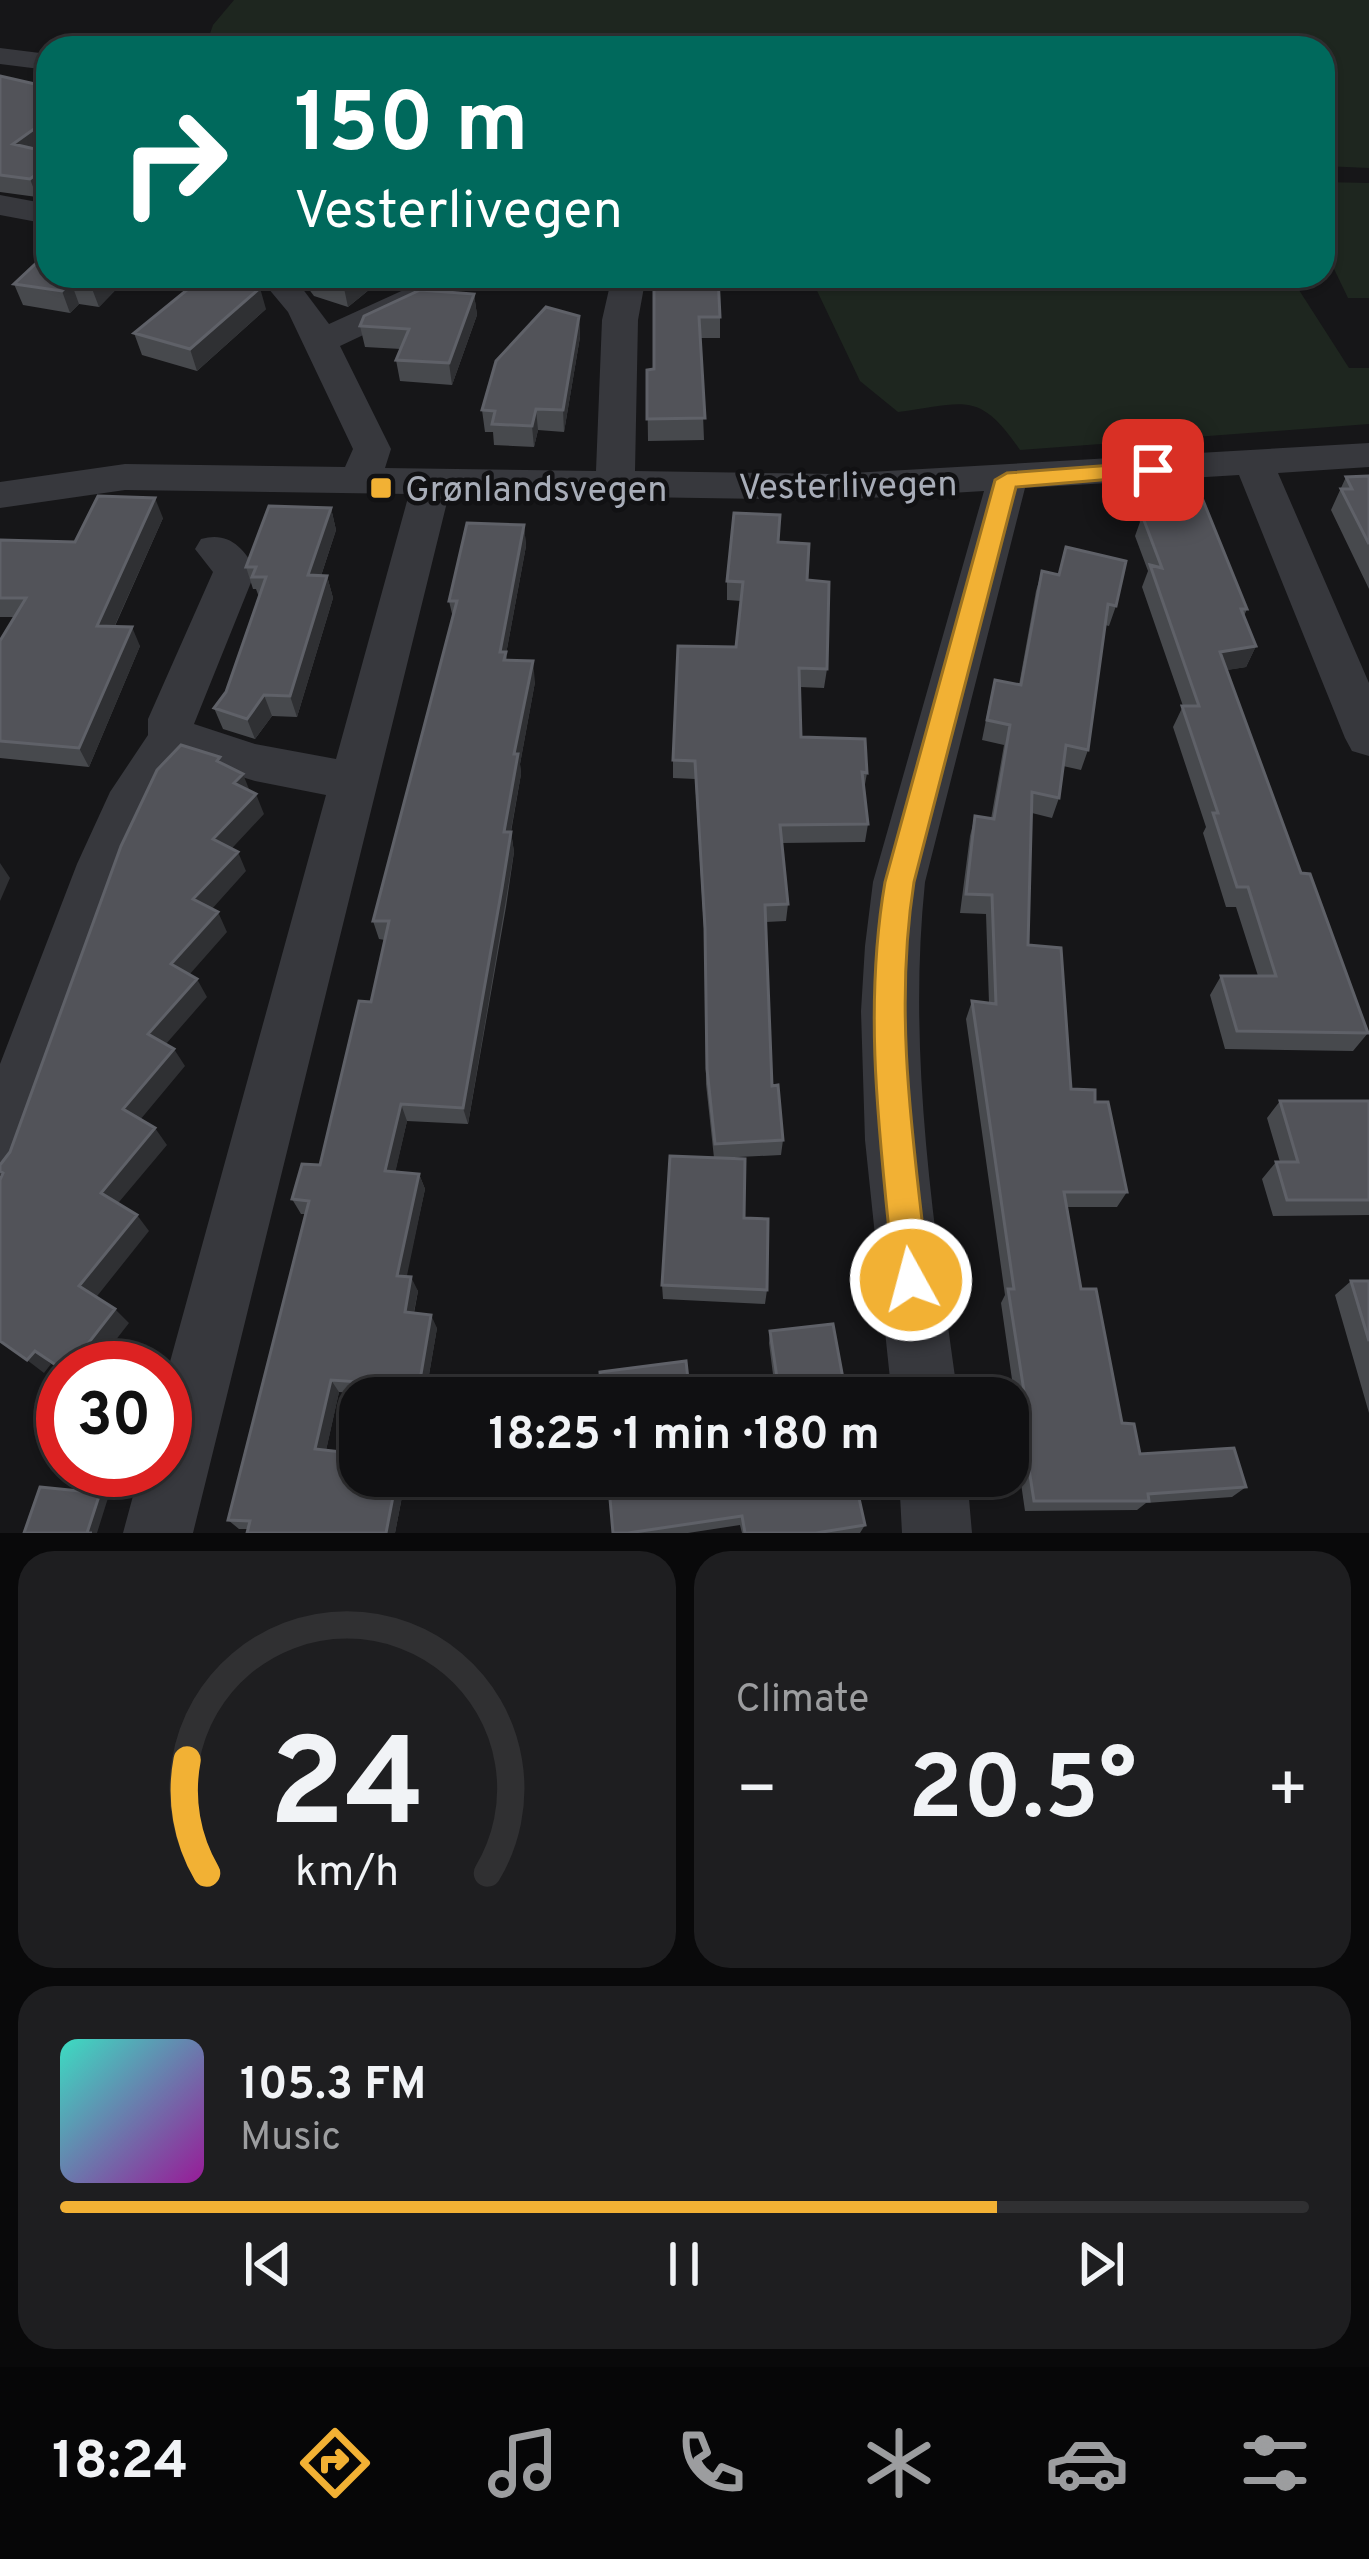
<!DOCTYPE html>
<meta charset="utf-8">
<style>
body{margin:0;font-family:Overpass,sans-serif;background:#1e1e20;color:#f1f3f6;height:100vh;display:flex;flex-direction:column;font-size:45px;white-space:nowrap}
*{box-sizing:border-box;margin:0}
p{font-size:39px;color:#9c9d9f}
.icon{flex:none;width:66px;height:66px;fill:none;stroke:currentColor;stroke-width:2;stroke-linecap:round;stroke-linejoin:round}
.map{position:relative;height:1533px;overflow:hidden}
.sheet{display:flex;flex-direction:column;gap:18px;padding:18px;background:#09090a;flex:1}
.sheet>*{flex:none}
.top-card{position:absolute;left:36px;top:36px;width:1299px;height:252px;border-radius:36px;box-shadow:0 3px 9px #0004,0 0 0 3px #303032;background:#00695c;color:#fff;overflow:hidden}
.speed{position:absolute;left:36px;top:1341px;display:flex;gap:24px;font-size:60px;font-weight:700;text-align:center}
.speed>*{display:grid;place-content:center;width:156px;height:156px;border-radius:50%;background:#101012;box-shadow:0 3px 9px #0004,0 0 0 3px #303032;line-height:1}
.speed .limit{border:18px solid #d22;background:#fff;color:#111}
.pin{position:absolute;display:grid;place-items:center;width:102px;height:102px;color:#fff;margin:-51px;border-radius:24px;box-shadow:0 6px 18px #0006}
.me{position:absolute;width:132px;margin:-66px;rotate:353deg;stroke-linejoin:round;filter:drop-shadow(0 0 9px #0008)}
.turn{display:flex;align-items:center;gap:42px;height:252px;padding:0 60px;font-size:54px}
.turn .icon{width:156px;height:156px;stroke-width:2.5}
.turn b{display:block;font-size:84px;line-height:102px}
.big{font-size:90px;font-weight:700;line-height:1.1}
.sheet .tile{flex:1;display:flex;flex-direction:column;justify-content:center;gap:18px;min-width:0;padding:0 42px;border-radius:36px;background:#1e1e20}
.sheet .dial{align-items:center;gap:0}
.dial svg{height:312px;overflow:visible;fill:none;stroke:#303032;stroke-width:7;stroke-linecap:round;text-anchor:middle}
.dial text{fill:#f1f3f6;stroke:none}
.song{display:flex;align-items:center;gap:36px}
.cover{width:144px;height:144px;border-radius:18px;background:linear-gradient(135deg,hsl(170 70% 55%),hsl(300 70% 35%))}
.played{height:12px;border-radius:6px;background:linear-gradient(90deg,#f2b134 75%,#303032 75%)}
.keys{display:flex;justify-content:space-around;direction:ltr}
.heat{display:flex;justify-content:space-between;align-items:center;font-size:66px;direction:ltr}
.sheet .tiles{flex:1;display:grid;gap:18px;grid-template-columns:1fr 1fr}
.tile:last-child{grid-column:span 2}
.trip{position:absolute;left:339px;top:1377px;width:690px;height:120px;border-radius:36px;background:#101012;box-shadow:0 3px 9px #0004,0 0 0 3px #303032;font-weight:700;line-height:120px;text-align:center}
.tabs{display:flex;height:192px;justify-content:space-around;align-items:center;background:#060607;color:#9c9d9f}
.tabs .icon{width:84px;height:84px}
.tabs .current{color:#f2b134}
.tabs b{font-size:54px;color:#f1f3f6}
.map>svg:first-child{display:block}
</style>
<div class="map">
<svg width="1369" height="1533" viewBox="0 0 1369 1533">
<rect width="100%" height="100%" fill="#161618"/>
<path fill="#1e261f" d="M234 0H1369V168L1323 166V48H205L213 25Z
M1323 182 1369 183V298H1348L1323 246Z
M810 276H1290L1349 368H1369V424L1020 450C978 389 965 404 898 412L860 381Z"/>
<g fill="none" stroke-linecap="round" stroke-linejoin="round">
<path fill="#37383d" fill-rule="evenodd" d="M0 48 48 54V70L0 64Z
M0 195 48 204V224L0 215Z
M258 276H293L329 324 408 288 416 276H450L433 302 340 346 391 449 385 468 596 471 602 320 612 276H646L638 320 635 471 835 474 1369 443V467L1278 473 1369 683V756L1352 751 1345 738 1239 475 1025 488 925 882C907 1056 934 1225 958 1398H892L865 1140 861 1011 865 946 873 882 984 491 835 500 449 494 193 1533H123L140 1470H165V1380L326 795 255 781 183 759 168 776 128 864 21 1167 0 1175V1064L77 864 110 792 148 735V719L213 572 195 549 201 539C228 531 243 547 256 570L194 724 255 744 336 759 409 494 125 490 0 508V482L125 464 345 467 353 449 288 312Z
M899 1476H967L972 1533H902Z"/>
</g>
<path fill="#47494d" d="M0 76 48 87V142L37 150 48 152V190L37 197 0 192Z
M129 276 99 307 79 304 70 313 23 305 14 284Z
M299 276H386L348 307 314 296Z
M479 276H523L518 286 480 282Z
M654 276 720 317V338H700L704 440 648 441 647 370 654 369Z
M474 294 477 315 452 385 400 381 396 360 401 349 365 347 360 326Z
M266 309 197 371 142 355 134 333Z
M579 316 580 337 564 432 538 430 534 447 494 445 493 432H485L482 410Z
M1369 476V589L1331 510 1346 477Z
M1142 485 1247 609 1244 616 1256 646 1246 667 1226 670 1301 873 1368 1033 1353 1051 1225 1049 1210 995 1221 976H1258L1236 907H1226L1203 833 1206 827 1173 727 1183 706 1142 587 1148 571 1135 536 1140 522 1134 507Z
M331 508 336 530 321 576H327L333 598 297 717 272 716 255 739 223 729 214 708 226 692 259 597 256 589H253L246 567Z
M163 518 115 626 140 646 89 767 0 758V641L14 617H0V540L75 542Z
M524 525 526 546 506 654 507 660 535 682 520 764 521 774 511 832 514 852 506 907 468 1124 407 1121 395 1172 419 1174 425 1189 406 1276 418 1291 414 1313 437 1328 425 1398 339 1392 326 1450 360 1476H406L395 1533H247L248 1529H239L228 1520 306 1214H301L292 1199 320 1165 371 1002 385 940 379 939 373 921 453 618 449 601Z
M778 542 807 580 827 669 824 688 800 687 801 737 867 773 864 790 868 824 865 842 782 843 788 904 786 921 766 922 772 1086 783 1140 781 1155 718 1158 744 1218 767 1290 765 1304 663 1299 662 1285 714 1158 706 1084 705 946 695 779 673 778V760L736 647 741 601 727 600V581Z
M1042 571 1059 575 1116 606 1109 626 1105 625 1088 750 1081 770 1063 766 1059 798 1052 818 1032 813 1028 945 1071 1089 1095 1102 1127 1192 1117 1207H1066L1081 1289 1122 1423 1140 1454 1246 1487 1232 1497 1146 1503 1137 1510 1025 1511 1014 1435 1019 1428 1001 1303 1005 1295 966 1019 972 1001 989 1003 986 914 960 913 970 836 975 816 991 819 1004 745 982 740 990 700 995 680 1019 685 1036 591Z
M1280 1101H1369V1215L1273 1216 1262 1179 1276 1162H1280L1267 1118Z
M1351 1281H1369V1413L1335 1295Z
M770 1331 844 1384 840 1396 830 1398H776L769 1343Z
M608 1476 865 1525 860 1533H742L740 1525 688 1533H613Z"/>
<path fill="#2f3033" d="M48 119V142L20 162 13 144Z
M48 166V190L37 197 30 179Z
M101 276H129L99 307 91 286Z
M359 276H386L348 307 344 288Z
M71 282 79 304 70 313 62 291Z
M260 288 266 309 197 371 190 349Z
M474 294 477 315 452 385 449 363Z
M579 316 580 337 564 432 563 410Z
M536 409 538 430 534 447 532 426Z
M155 498 163 518 106 645 97 626Z
M331 508 336 530 314 597 308 575Z
M524 525 526 546 506 654 509 673 500 652Z
M327 576 333 598 297 717 290 696Z
M132 627 140 646 89 767 79 748Z
M1256 646 1246 667 1210 673 1220 652Z
M533 661 535 682 520 764 521 774 507 852 504 832 514 754Z
M264 695 272 716 255 739 247 719Z
M243 774 251 794 234 783Z
M256 794 264 814 222 859 213 839Z
M511 832 514 852 468 1124 463 1108Z
M238 852 246 871 203 919 193 899Z
M0 863 10 878 0 901Z
M218 912 227 932 182 983 171 964Z
M197 979 207 997 159 1052 148 1034Z
M174 1049 185 1066 135 1126 123 1109Z
M401 1104 407 1121 392 1187 385 1171Z
M155 1128 167 1145 114 1208 101 1193Z
M419 1174 425 1189 404 1290 397 1276Z
M137 1215 149 1231 94 1300 79 1286Z
M411 1277 418 1291 411 1326 405 1312Z
M115 1309 129 1323 94 1368H69Z
M431 1315 437 1328 425 1398 419 1386Z
M35 1351 51 1364 44 1373 27 1360Z
M331 1380 339 1392 324 1460 315 1449Z
M397 1476H406L395 1533H386Z
M100 1493 108 1498 97 1533H88Z"/>
<path fill="#525359" stroke="#5f6168" stroke-width="3" d="M0 76 48 87V119L13 144 48 152V166L30 179 0 175Z
M48 252V276H101L91 286 71 282 62 291 14 284Z
M204 276H218L260 288 190 349 134 333Z
M308 276H359L344 288Z
M654 276H718L720 317H699L705 418 647 419V370L654 369Z
M420 290 474 294 449 363 396 360 409 329 360 326 364 316Z
M546 307 579 316 563 410 536 409 532 426 492 424 495 411 482 410 496 361Z
M1369 476V544L1341 489H1352L1346 477Z
M1142 485 1198 488 1247 609H1241L1256 646 1220 652 1301 873 1310 874 1368 1033 1237 1031 1221 976H1276L1248 887H1237L1213 813H1218L1182 706H1199L1150 565 1162 568 1142 515H1153Z
M98 496 155 498 97 626 132 627 79 748 0 741V641L26 598H0V540L75 542Z
M269 506 331 508 308 575 327 576 290 696 264 695 247 719 214 708 226 692 266 577H252L256 567H246Z
M734 513 780 515 778 542 809 544 807 580 829 582 827 669 799 668 801 737 865 739 867 773 862 772 868 824 780 825 788 904 765 905 772 1086 778 1085 783 1140 715 1144 707 1069 705 928 695 761 673 760 678 646 736 647 743 582 727 581Z
M467 523 524 525 500 652H506L504 660 533 661 514 754H518L504 832H511L502 888 463 1108 401 1104 385 1171 419 1174 397 1276 411 1277 405 1312 431 1315 419 1386 331 1380 315 1449 360 1454V1476H397L386 1533H247L250 1521 228 1520 309 1201 292 1199 302 1164 320 1165 359 1001 371 1002 389 921H373L457 601H449Z
M1066 547 1126 561 1116 606 1108 604 1088 750 1066 745 1059 798 1032 792 1028 945 1061 948 1071 1089 1095 1090V1102H1108L1127 1192H1064L1081 1289H1096L1122 1423 1134 1424 1140 1454 1234 1448 1246 1487 1148 1494 1149 1501H1034L1022 1424 1029 1423 1008 1289H1014L972 1001 996 1004 992 895 966 894 975 816 994 819 1010 725 987 720 995 680 1021 685 1042 571 1059 575Z
M181 745 220 757 217 761 243 774 234 783 256 794 213 839 238 852 193 899 218 912 171 964 197 979 148 1034 174 1049 123 1109 155 1128 101 1193 137 1215 79 1286 115 1309 69 1368H63V1370L35 1351 27 1360 0 1341V1180L3 1173 0 1171V1165L10 1152 121 846 157 770Z
M1280 1101H1369V1200H1287L1276 1162H1298Z
M670 1156 745 1159 744 1218 768 1219 767 1290 662 1285Z
M1351 1281H1369V1341Z
M833 1324 844 1384 827 1386 830 1398H780L770 1331Z
M686 1361 690 1398H602L600 1372Z
M608 1476H854L865 1525 816 1533H745L742 1516 628 1533H613Z
M40 1487 100 1493 87 1533H92H24Z"/>
<path fill="#f2b134" stroke="#9d7322" stroke-width="3" d="M1153 462 1164 470 1161 475 1016 487 914 882C893 1016 914 1146 929 1280L924 1293 911 1298 899 1293 894 1280C881 1146 862 1016 885 882L995 480 1007 473Z"/>
<rect fill="#f2b134" stroke="#111113" stroke-width="4.5" x="369" y="476" width="24" height="24" rx="6"/>
<g text-anchor="middle" stroke-width="9" stroke-linejoin="round" paint-order="stroke">
<g font-size="36" fill="#a8adb8" stroke="#111113">
<text transform="translate(848 484) rotate(-1)" y="13">Vesterlivegen</text>
</g>
<g font-size="36" fill="#a8adb8" stroke="#111113" text-anchor="start">
<text x="405" y="501">Grønlandsvegen</text>
</g>
</g>
</svg>
<div class="speed"><div class="limit">30</div></div>
<div class="pin" style="left:1153px;top:470px;background:#d93025"><svg class="icon" aria-label="arrive" viewBox="0 0 24 24"><path d="M6 21V4h12l-3 4 3 4H6"/></svg></div>
<svg class="me" style="left:911px;top:1280px" viewBox="-20 -20 40 40"><circle r="17" fill="#f2b134" stroke="#fff" stroke-width="3"/><path d="M0-11L8 9 0 5-8 9z" fill="#fff"/></svg>
<div class="trip">18:25 · 1 min · 180 m</div>
<div class="top-card">
<div class="turn"><svg class="icon" aria-label="right" viewBox="0 0 24 24"><path d="M7 20v-9h11M14 6l5 5-5 5"/></svg><div><b>150 m</b>Vesterlivegen</div></div>
</div>
</div>
<section class="sheet">
<div class="tiles">
<div class="tile dial"><svg viewBox="0 0 100 80">
<path d="M14 69A42 42 0 1 1 86 69"/>
<path d="M14 69A42 42 0 0 1 9 40" stroke="#f2b134"/>
<text x="50" y="56" font-size="32" font-weight="700">24</text>
<text x="50" y="72" font-size="11">km/h</text>
</svg></div>
<div class="tile"><p>Climate</p>
<div class="heat"><a>−</a><b class="big">20.5°</b><a>+</a></div>
</div>
<div class="tile">
<div class="song"><i class="cover"></i><div><b>105.3 FM</b><p>Music</p></div></div>
<div class="played"></div>
<div class="keys"><svg class="icon" aria-label="previous" viewBox="0 0 24 24"><path d="M18 5L8 12l10 7zM5 5v14"/></svg><svg class="icon" aria-label="pause" viewBox="0 0 24 24"><path d="M8 5v14M16 5v14"/></svg><svg class="icon" aria-label="next" viewBox="0 0 24 24"><path d="M6 5l10 7-10 7zM19 5v14"/></svg></div>
</div>
</div>
</section>
<nav class="tabs">
<b>18:24</b>
<svg class="icon current" aria-label="directions" viewBox="0 0 24 24"><path d="M12 3l9 9-9 9-9-9zM9 14v-3h6M13 9l2 2-2 2"/></svg>
<svg class="icon" aria-label="music" viewBox="0 0 24 24"><path d="M9 18V5l10-2v13"/><circle cx="6" cy="18" r="3"/><circle cx="16" cy="16" r="3"/></svg>
<svg class="icon" aria-label="phone" viewBox="0 0 24 24"><path d="M5 4h4l2 5-3 2q2 4 5 5l2-3 5 2v4C11 20 4 13 5 4z"/></svg>
<svg class="icon" aria-label="climate" viewBox="0 0 24 24"><path d="M12 3v18M4 7l16 10M4 17L20 7"/></svg>
<svg class="icon" aria-label="car" viewBox="0 0 24 24"><path d="M5 17H2v-5l4-1 3-4h7l3 4 3 1v5h-3M9 17h6M6 11h13"/><circle cx="7" cy="17" r="2"/><circle cx="17" cy="17" r="2"/></svg>
<svg class="icon" aria-label="filters" viewBox="0 0 24 24"><path d="M4 7h16M4 17h16"/><circle cx="9" cy="7" r="2"/><circle cx="15" cy="17" r="2"/></svg>
</nav>
